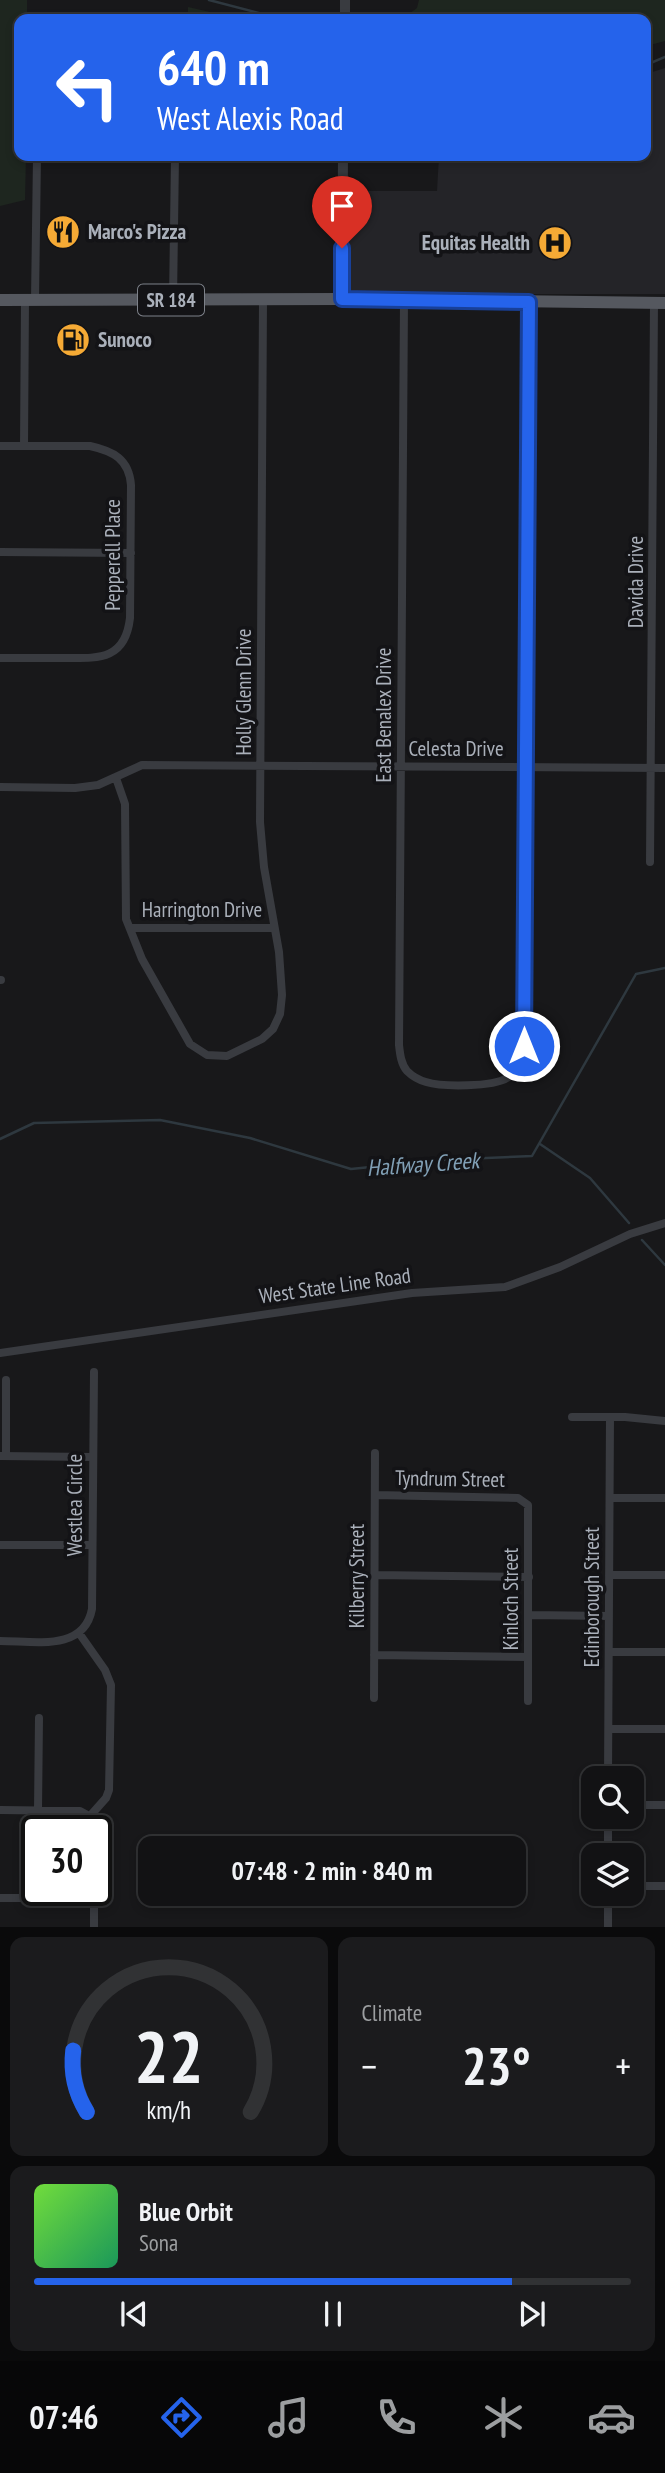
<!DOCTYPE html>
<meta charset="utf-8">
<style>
body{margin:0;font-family:"PT Sans Narrow",sans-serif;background:#1b1b1d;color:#f1f3f6;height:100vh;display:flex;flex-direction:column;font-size:26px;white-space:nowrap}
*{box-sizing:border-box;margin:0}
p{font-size:23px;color:#9c9ea0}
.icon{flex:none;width:38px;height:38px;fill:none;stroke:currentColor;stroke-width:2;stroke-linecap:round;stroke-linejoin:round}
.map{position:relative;height:1927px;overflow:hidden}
.details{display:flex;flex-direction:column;gap:10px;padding:10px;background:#0a0a0b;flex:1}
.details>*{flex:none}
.guide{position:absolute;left:14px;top:14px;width:637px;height:147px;border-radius:14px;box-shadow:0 4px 10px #0003,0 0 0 2px #313234;background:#2563eb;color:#fff;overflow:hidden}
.fabs{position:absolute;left:581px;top:1766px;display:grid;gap:14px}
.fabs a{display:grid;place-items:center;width:63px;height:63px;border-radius:14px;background:#121214;box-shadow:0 4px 10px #0003,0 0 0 2px #313234;font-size:35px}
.speed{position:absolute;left:21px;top:1815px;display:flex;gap:14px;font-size:35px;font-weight:700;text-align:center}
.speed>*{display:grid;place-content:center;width:91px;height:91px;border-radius:50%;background:#121214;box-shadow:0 4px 10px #0003,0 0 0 2px #313234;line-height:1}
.speed .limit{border:4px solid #111;border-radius:10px;background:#fff;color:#111}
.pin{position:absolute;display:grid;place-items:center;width:60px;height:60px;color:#fff;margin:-72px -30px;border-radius:50% 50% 50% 0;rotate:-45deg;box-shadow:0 0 7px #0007}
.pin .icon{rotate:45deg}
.me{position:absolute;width:77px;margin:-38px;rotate:0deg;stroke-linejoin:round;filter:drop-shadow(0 0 5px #0008)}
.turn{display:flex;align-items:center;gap:24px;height:147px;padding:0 28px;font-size:32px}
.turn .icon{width:91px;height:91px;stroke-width:2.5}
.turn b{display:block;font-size:49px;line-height:60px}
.big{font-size:52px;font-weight:600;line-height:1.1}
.details .widget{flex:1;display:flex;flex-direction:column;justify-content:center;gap:10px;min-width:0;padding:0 24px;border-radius:14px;background:#1b1b1d}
.details .dial{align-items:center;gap:0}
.dial svg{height:182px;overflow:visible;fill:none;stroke:#313234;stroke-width:7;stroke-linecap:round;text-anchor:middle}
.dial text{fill:#f1f3f6;stroke:none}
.song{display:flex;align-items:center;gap:21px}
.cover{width:84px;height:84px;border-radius:10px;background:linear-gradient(135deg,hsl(100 70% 55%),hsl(150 70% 35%))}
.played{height:7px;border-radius:4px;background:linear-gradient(90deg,#2563eb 80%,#313234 80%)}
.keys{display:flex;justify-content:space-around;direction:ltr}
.heat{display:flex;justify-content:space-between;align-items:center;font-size:38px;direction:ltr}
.details .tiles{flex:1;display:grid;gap:10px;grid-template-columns:1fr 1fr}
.widget:last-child{grid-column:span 2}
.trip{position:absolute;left:138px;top:1836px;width:388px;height:70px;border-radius:14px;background:#121214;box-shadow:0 4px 10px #0003,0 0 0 2px #313234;font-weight:600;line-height:70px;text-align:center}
.tab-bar{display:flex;height:112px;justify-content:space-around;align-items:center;background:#070708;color:#9c9ea0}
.tab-bar .icon{width:49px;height:49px}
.tab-bar .on{color:#2563eb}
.tab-bar b{font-size:32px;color:#f1f3f6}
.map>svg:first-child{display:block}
</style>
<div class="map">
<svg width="665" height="1927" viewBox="0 0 665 1927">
<rect width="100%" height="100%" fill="#18181a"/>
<path fill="#242428" d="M665 68V294H345L349 191H437L439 156H646V74Z"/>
<path fill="#1e261f" d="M0 0H27V19H19V156H26L25 200 0 206Z
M419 0H665V41L646 46V19H402L417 8Z
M188 7 241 19H188Z"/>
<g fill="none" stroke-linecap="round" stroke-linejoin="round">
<path stroke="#2e383f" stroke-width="2.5" d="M209 0 282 19
M646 65 665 57
M0 1139 34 1123 160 1120 250 1138 351 1169 439 1160 532 1156 636 974 665 968
M540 1144 590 1178 629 1223
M642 1240 665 1265"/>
<path stroke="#393b40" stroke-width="8" d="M35 300 37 156
M173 300 175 156
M404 300 399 1045C400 1054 401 1064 407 1071 412 1076 419 1080 426 1082 442 1087 493 1087 507 1078 519 1071 523 1059 524 1046L529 302
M0 446H90C113 451 129 459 131 485L130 618C125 662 96 658 61 658 40 658 20 658 0 658
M24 446 25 300
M0 552 131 553
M116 778 125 804 126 919 142 959 190 1044 207 1055 227 1056 262 1039 273 1029 280 1014 282 995 279 952 264 867 260 822 263 300
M0 787 75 788 98 785 142 765 665 768
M650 862 654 303
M130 928H274
M0 980H1
M0 1353 412 1293 505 1287 560 1267 630 1234 665 1223
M572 1417H625L665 1421
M0 1456 93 1457
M6 1456V1380
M375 1495 518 1498 528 1505V1701
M610 1498H665
M0 1545H92
M374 1575 529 1577
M609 1575H665
M529 1615 609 1616
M79 1633 105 1670 111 1685 109 1790 106 1798 90 1816
M0 1641C34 1641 84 1652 92 1609L94 1372
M609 1652H665
M374 1655 528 1657
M374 1698 375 1453
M609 1729H665
M608 1778 610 1417
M632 1805H665
M0 1810 80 1811 91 1817 95 1830
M38 1810 39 1718
M608 1855V1816
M632 1886H665
M0 1898H94
M94 1927V1890
M608 1927V1894"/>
<path stroke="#393b40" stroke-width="10" d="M345 19V0
M342 299 343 156"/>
<path stroke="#55585f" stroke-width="12" d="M0 300 342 299 665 303"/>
</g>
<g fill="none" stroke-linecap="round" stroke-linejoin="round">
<g stroke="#184099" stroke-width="18">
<path id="route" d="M342 248V299L529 302 524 1046"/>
</g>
<use href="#route" stroke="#2563eb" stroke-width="12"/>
</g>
<defs>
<g id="restaurant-disc" transform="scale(1.75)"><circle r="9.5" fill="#f5aa35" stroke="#131316"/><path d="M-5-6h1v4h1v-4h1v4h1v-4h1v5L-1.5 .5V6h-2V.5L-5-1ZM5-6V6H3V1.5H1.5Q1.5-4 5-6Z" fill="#111"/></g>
<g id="hospital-disc" transform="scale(1.75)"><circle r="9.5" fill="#f5aa35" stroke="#131316"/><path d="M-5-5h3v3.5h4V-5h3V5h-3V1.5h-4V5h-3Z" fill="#111"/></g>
<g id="fuel-disc" transform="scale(1.75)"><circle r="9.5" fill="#f5aa35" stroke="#131316"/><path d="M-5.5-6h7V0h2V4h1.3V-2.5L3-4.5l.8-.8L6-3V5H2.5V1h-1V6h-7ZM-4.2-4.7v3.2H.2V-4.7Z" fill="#111"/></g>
</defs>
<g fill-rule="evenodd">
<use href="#restaurant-disc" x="63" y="232"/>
<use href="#hospital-disc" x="555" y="243"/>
<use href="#fuel-disc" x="73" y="340"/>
</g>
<g text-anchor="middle" stroke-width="7" stroke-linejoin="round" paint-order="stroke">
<rect fill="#131316" stroke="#7d8189" stroke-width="2" x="138" y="284.5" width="66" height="31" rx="5"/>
<g font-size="19" font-weight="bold" fill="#aab0ba">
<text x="171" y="307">SR 184</text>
</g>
<g font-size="21" font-weight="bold" fill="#aab0ba" stroke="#131316" text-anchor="start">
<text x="88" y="239">Marco's Pizza</text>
<text x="530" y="250" text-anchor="end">Equitas Health</text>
<text x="98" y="347">Sunoco</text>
</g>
<g font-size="21" fill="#aab0ba" stroke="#131316">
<text transform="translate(113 555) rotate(-90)" y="7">Pepperell Place</text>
<text transform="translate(636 582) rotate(-90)" y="7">Davida Drive</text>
<text transform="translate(244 692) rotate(-90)" y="7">Holly Glenn Drive</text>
<text transform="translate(384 715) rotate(-90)" y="7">East Benalex Drive</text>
<text x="456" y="756">Celesta Drive</text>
<text x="202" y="917">Harrington Drive</text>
<text transform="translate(335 1286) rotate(-8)" y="7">West State Line Road</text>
<text transform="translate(450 1479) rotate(1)" y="7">Tyndrum Street</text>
<text transform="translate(75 1505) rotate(-90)" y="7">Westlea Circle</text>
<text transform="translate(357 1576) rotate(-90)" y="7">Kilberry Street</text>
<text transform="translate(592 1597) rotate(-90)" y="7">Edinborough Street</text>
<text transform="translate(511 1599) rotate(-90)" y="7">Kinloch Street</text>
</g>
<g font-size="23" font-style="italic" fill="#81a0b6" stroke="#131316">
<text transform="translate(423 1164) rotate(-4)" y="8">Halfway Creek</text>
</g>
</g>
</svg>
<div class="fabs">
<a><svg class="icon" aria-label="search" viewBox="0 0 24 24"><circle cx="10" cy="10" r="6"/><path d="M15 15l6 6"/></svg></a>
<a><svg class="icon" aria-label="layers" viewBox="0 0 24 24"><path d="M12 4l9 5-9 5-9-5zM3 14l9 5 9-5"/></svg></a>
</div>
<div class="speed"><div class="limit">30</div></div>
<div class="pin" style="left:342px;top:248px;background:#d93025"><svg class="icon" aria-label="arrive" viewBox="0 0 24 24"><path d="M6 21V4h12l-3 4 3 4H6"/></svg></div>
<svg class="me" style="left:524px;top:1046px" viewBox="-20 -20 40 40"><circle r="17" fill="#2563eb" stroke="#fff" stroke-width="3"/><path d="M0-11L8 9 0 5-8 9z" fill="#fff"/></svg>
<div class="trip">07:48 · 2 min · 840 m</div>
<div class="guide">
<div class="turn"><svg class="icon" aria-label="left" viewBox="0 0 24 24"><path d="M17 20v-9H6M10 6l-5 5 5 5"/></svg><div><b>640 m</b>West Alexis Road</div></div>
</div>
</div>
<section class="details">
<div class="tiles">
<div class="widget dial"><svg viewBox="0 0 100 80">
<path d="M14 69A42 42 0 1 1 86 69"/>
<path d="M14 69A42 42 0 0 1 8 42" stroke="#2563eb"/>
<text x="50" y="56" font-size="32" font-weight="700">22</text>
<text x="50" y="72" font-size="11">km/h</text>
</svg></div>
<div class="widget"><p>Climate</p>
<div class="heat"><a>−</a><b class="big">23°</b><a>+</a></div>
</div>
<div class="widget">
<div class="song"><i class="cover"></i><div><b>Blue Orbit</b><p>Sona</p></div></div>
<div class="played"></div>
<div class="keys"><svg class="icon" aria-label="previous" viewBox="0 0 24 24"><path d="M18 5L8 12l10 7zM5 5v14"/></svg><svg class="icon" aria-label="pause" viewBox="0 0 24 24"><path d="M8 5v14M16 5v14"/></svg><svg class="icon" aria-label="next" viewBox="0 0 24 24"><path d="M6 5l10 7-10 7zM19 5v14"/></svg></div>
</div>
</div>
</section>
<nav class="tab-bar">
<b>07:46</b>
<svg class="icon on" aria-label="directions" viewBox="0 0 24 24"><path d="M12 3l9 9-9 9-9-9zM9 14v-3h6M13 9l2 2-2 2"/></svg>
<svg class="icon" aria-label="music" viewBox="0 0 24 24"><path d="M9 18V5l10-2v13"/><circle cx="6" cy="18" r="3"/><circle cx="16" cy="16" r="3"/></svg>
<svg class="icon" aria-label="phone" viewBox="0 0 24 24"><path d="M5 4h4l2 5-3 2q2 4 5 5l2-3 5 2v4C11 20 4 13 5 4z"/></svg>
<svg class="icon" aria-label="climate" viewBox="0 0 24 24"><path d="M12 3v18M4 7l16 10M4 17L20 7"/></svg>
<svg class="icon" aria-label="car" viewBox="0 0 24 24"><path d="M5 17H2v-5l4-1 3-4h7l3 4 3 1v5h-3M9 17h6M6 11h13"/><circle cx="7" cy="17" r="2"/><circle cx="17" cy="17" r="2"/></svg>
</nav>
